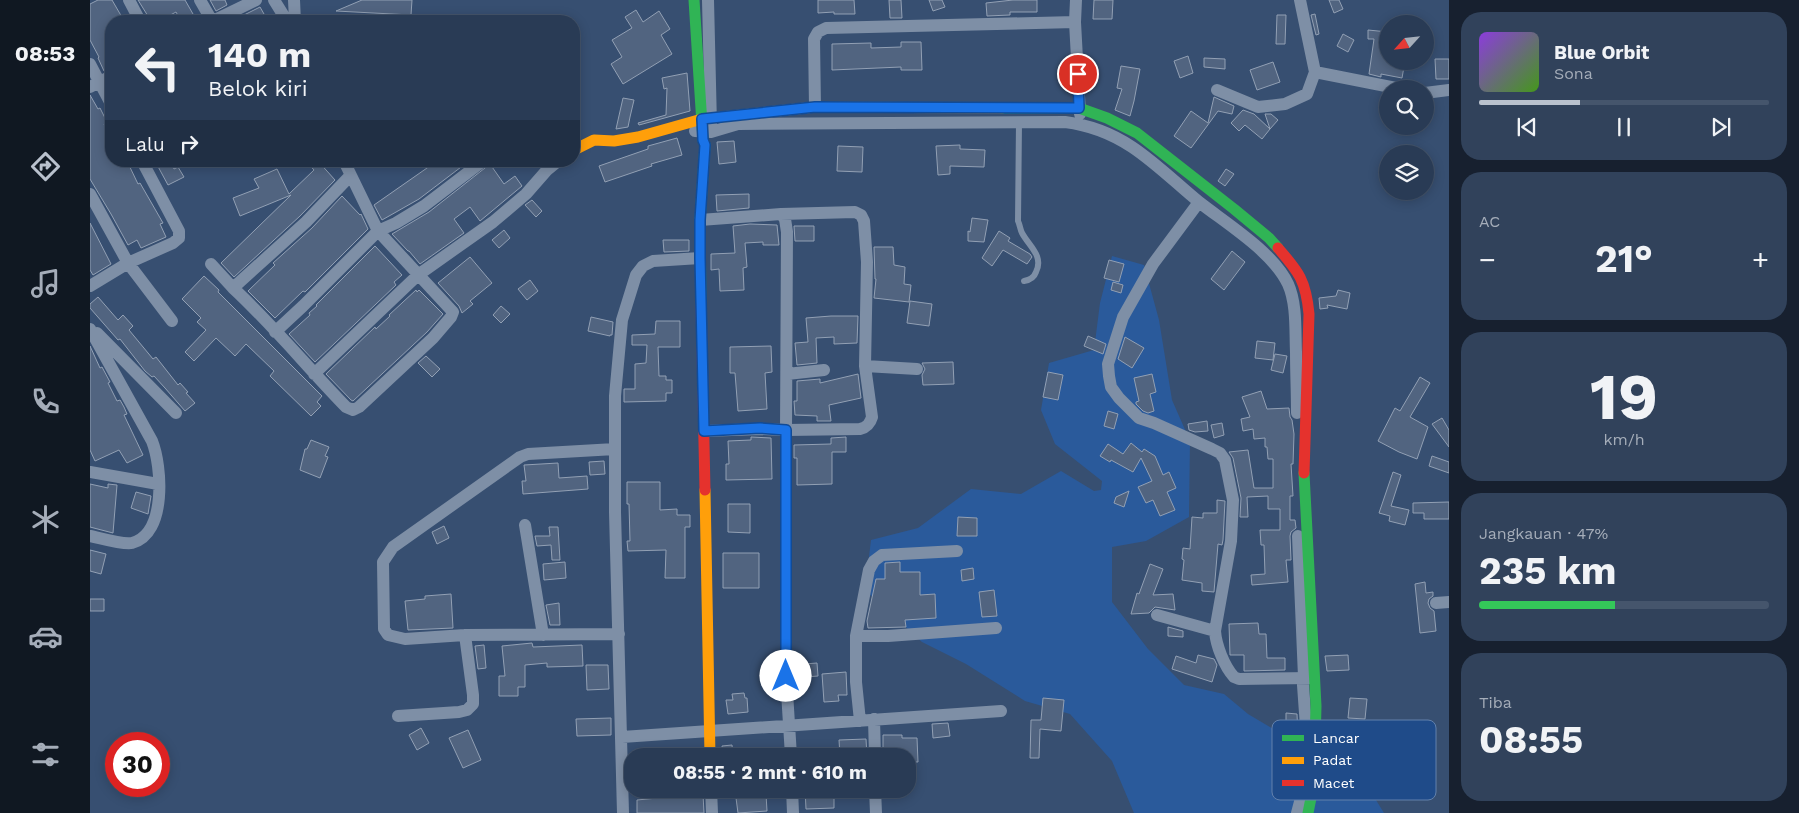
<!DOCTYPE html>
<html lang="id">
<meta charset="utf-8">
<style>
body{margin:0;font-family:"Work Sans",sans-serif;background:#31425b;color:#f1f3f6;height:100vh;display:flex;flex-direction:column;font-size:19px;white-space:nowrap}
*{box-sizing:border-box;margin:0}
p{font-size:16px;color:#a5adb9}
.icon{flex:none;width:28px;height:28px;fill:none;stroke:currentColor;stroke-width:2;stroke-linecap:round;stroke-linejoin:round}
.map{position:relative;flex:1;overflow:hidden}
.panel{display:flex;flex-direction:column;gap:12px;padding:12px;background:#17202f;width:350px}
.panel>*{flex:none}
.banner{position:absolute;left:15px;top:15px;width:475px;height:152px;border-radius:20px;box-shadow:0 2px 12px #0003,0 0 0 1px #45556c;background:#293b55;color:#f1f3f6;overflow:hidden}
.needle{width:32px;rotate:243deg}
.tools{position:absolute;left:1289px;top:15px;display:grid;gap:10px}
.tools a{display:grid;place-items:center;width:55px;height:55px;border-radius:50%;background:#293b55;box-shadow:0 2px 12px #0003,0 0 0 1px #45556c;font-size:25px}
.speed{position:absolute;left:15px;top:732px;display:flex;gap:10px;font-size:25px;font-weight:700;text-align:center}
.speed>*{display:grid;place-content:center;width:65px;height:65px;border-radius:50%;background:#293b55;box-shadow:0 2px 12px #0003,0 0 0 1px #45556c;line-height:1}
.speed .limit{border:8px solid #d22;background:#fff;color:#111}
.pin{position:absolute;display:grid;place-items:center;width:42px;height:42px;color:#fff;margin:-21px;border:2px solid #fff;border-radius:50%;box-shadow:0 1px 5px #0007}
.me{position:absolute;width:55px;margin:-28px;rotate:0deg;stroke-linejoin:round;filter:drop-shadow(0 0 4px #0008)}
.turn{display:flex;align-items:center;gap:18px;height:105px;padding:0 20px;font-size:22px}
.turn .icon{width:65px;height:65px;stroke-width:2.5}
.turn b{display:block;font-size:35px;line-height:42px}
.then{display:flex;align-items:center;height:48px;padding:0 20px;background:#0003;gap:10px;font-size:19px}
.big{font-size:38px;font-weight:700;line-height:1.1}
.panel .widget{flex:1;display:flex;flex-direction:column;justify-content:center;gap:8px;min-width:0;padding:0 18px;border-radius:20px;background:#31425b}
.panel .dial{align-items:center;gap:0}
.dial b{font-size:65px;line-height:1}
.song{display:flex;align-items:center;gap:15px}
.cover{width:60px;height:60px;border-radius:8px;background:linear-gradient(135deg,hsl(270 70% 55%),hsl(100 70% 35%))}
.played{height:5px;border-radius:2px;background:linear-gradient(90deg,#b9c1cd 35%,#45556c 35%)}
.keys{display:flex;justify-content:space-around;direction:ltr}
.heat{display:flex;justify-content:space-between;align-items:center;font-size:28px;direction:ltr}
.charge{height:8px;border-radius:4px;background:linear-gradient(90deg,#34c759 47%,#45556c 0)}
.trip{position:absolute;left:534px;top:748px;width:292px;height:50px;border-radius:20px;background:#293b55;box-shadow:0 2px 12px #0003,0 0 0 1px #45556c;font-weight:700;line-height:50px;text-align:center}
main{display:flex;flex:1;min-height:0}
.tab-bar{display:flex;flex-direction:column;width:90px;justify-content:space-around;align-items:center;background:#101822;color:#a5adb9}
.tab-bar .icon{width:35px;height:35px}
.tab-bar .current{color:#b9c1cd}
.tab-bar b{font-size:22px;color:#f1f3f6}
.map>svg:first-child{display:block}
</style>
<main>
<nav class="tab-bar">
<b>08:53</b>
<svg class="icon current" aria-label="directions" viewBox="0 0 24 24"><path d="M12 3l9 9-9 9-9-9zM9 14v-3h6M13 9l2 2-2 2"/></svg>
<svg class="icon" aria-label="music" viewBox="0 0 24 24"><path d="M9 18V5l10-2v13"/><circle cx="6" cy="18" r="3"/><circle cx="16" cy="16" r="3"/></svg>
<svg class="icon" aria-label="phone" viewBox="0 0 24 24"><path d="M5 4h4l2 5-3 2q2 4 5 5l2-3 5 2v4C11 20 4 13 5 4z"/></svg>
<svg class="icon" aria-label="climate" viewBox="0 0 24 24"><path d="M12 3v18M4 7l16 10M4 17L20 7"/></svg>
<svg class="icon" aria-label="car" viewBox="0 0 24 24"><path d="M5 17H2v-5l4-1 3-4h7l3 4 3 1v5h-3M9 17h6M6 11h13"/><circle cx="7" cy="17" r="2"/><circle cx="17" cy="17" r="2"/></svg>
<svg class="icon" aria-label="filters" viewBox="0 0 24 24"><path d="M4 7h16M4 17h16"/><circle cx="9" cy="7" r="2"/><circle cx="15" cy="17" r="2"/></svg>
</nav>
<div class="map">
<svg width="1359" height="813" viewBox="0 0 1359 813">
<rect width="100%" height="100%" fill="#374f71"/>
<path fill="#2a5a9b" d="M1022 256 1054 265 1069 320 1082 400 1100 441 1099 517 1056 541 1022 547V602L1058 649 1094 685 1134 694 1158 714 1197 737 1246 735 1294 813H1044L1022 761 980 714 935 701 876 664 832 642 775 590 781 540 828 528 881 489 931 494 971 471 1004 491 1011 490 1012 481 965 444 951 410 959 363 1004 350 1010 303Z"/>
<path fill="#516480" stroke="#92a0b4" d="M8 0H22L33 19 29 21H21V67L14 71 8 58 9 57 0 40V4Z
M48 0H95L107 21H91L86 12 69 21H61Z
M120 0H135L137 5 126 11Z
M272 0H322L321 15 246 11Z
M728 0H764L765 14H744V12L728 13Z
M799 0H811L812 18H800Z
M839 0H852L855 7 843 11Z
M923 0H947V12H920V15L897 16 896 3Z
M1004 0H1023L1022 19H1003Z
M1239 0H1249L1253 9 1244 13Z
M170 7 178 21H141L144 20Z
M546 10 553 22 569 11 580 29 571 35 582 54 533 84 521 64 532 57 522 40 542 28 535 17Z
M1225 14 1229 34 1226 35 1221 15Z
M1187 15H1196L1195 44H1186Z
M1278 30 1298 32V61H1315L1312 78 1291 74V77L1279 74 1284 39H1278Z
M1253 34 1264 40 1258 52 1247 46Z
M811 42H831L832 70H811V67L742 70V44L781 43V48L811 47Z
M1098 56 1103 73 1090 78 1084 61Z
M1114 58 1135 59V69L1114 67Z
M1345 59H1359V79H1346Z
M1183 62 1190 82 1167 90 1160 70Z
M1031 66 1050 69 1044 101 1040 116 1025 110 1032 89 1027 88Z
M597 73 600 111 549 125 548 123 576 115 577 88 574 89 572 78Z
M0 95 8 109 10 108 17 122 14 124 21 137V161H37L48 184 50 183 73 223 70 224 76 237 51 248 47 240 38 245 21 214 0 179Z
M1124 97 1144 106 1142 114 1128 111 1101 148 1084 136 1101 111 1118 123Z
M533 98 544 100 540 117 538 127 526 129Z
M1153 110 1164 114 1180 129 1172 139 1155 125 1149 131 1141 123Z
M1175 114H1181L1188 120 1180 129Z
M587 138 592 155 561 164 562 166 515 182 509 166 558 149V146Z
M644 141 646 162 629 164 627 142Z
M870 145V149L895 150 894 167 860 166V174L848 175 846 146Z
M748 146 773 147 772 172 747 171Z
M65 161H80L84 169 88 167 94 177 78 185Z
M216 161H228L245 180 210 216 144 277 131 263 201 195 150 216 143 198 169 188 164 179 187 169 199 194 224 170Z
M347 161H379L329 199 292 220 284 205Z
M400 164 414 184 425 176 432 186 390 221 380 207 364 219 374 233 330 264 319 251H318L302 234 339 212Z
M1136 169 1144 174 1135 186 1128 181Z
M659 194V208L627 211 626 195Z
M252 196 270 215 271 214 278 229 215 292 213 291 185 318 158 291 185 265 183 263 222 228Z
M442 200 452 211 446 217 435 205Z
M882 218 898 220 894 242 878 241V231L880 232Z
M0 223 21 264 3 275 0 270Z
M660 224 687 225 689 245H673V242L655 243 657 267 653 268 654 290 630 291 629 269 621 270V254L645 253 643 226Z
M704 226H724V241H705Z
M414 230 420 238 409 248 402 240Z
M909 231 920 238 918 241 940 254 942 257 937 264 913 250 902 266 892 258Z
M573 240H599V251L574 252Z
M285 246 312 275 304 282 306 285 225 362 199 334 220 315 219 313 227 306 226 305Z
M784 247H803L804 265 815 267 814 284 821 285 819 302 784 298 786 279H785Z
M1142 251 1155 262 1134 290 1121 279Z
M380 257 402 283 380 301 383 304 372 313 369 306 348 283Z
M1019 260 1034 264 1029 282 1014 278Z
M114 276 129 290 128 292 232 396 227 402 231 406 221 416 180 376 184 371 156 344 145 356 126 338 104 361 95 352 116 330 107 322 111 318 92 299Z
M440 280 448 291 437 300 428 289Z
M1023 282 1033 285 1031 293 1021 290Z
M326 290 327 292 329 290 353 314 337 332 263 401 261 400 236 374 285 327 286 329 300 316 299 315Z
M1248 290 1260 293 1257 309 1237 305 1238 308 1230 309 1229 298 1246 296Z
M8 297 28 320 33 315 43 326 39 330 63 359 66 357 88 385 90 383 98 392 96 393 105 403 95 411 75 388 64 376 62 377 55 371 30 339 28 340 0 308V304Z
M820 301 842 304 839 326 817 323Z
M411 306 420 314 411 323 403 315Z
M741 316H768L767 343 744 344V337L726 338 727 363 707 365 705 343 718 342 716 318Z
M501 317 523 322 522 335H520V336L498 331Z
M566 321H590V347H568L569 376H576V380H582V393H576V401L534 402V389H545V364L556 363 557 345H542V335L565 334Z
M998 336 1016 344 1013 354 994 346Z
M1035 337 1054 348 1042 368 1028 359Z
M1167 341 1185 343 1183 360 1165 358Z
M0 346 10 368 12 367 20 382 18 383 27 401 30 400 34 407 37 414 34 415 53 455 37 463 29 450 5 461 0 450Z
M681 346 682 372 675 373 677 409 648 411 645 373H640V347Z
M1185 354 1197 356 1193 373 1181 370Z
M336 356 350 369 342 377 328 363Z
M863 362 864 384 833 385 832 375 835 369 832 363Z
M958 372 973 375 968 400 953 397Z
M768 374 771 398 739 405 741 421H727V416L705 415 704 401H707V381L730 379V383Z
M1062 374 1066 392 1060 394 1064 411 1058 413 1053 411 1046 404V402L1049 401 1044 378Z
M1330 377 1340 383 1320 417 1338 427 1327 459 1309 452 1288 441 1305 408 1310 411Z
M1171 391 1177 409 1199 408 1200 417 1202 420 1204 434 1203 464H1201L1203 496H1200V520H1205L1206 528 1201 532 1200 536 1201 560H1196L1198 582 1162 585 1161 575 1175 574 1174 545H1171L1170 530H1190V509H1178V496L1157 497 1158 517H1150L1151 498 1143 458 1139 452 1158 450 1164 488H1183V459H1178L1177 447H1175V438L1164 439 1163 429 1153 431 1151 419 1160 417 1152 397Z
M1018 411 1028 414 1024 429 1014 426Z
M1352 418 1359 430V447L1342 424Z
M1117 421 1118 431 1105 432 1099 430 1098 424Z
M1132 423 1134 435 1124 438 1121 425Z
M661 437 681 438 682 479 636 480V464H639L638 441 661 440Z
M756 437V452H742V484L707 485V458H704V445L741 444V438Z
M221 440 239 447 235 456 238 457 230 478 210 470 215 449H217Z
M1041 443 1052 452 1054 449 1065 456 1073 475 1079 472 1086 488 1077 492 1085 510 1070 516 1063 500 1056 503 1048 487 1062 481 1051 458 1043 472 1021 460 1020 462 1010 456 1018 444 1033 454Z
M1342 456 1359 462V473L1339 466Z
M514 461 515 474 500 475 499 462Z
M468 463 469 478 497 476 498 489 433 494 432 481H436L434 465Z
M1303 472 1311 475 1301 506 1319 510 1315 525 1299 521 1300 516 1289 513Z
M537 482H570V510L587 509V515H600V527H595V578H575L576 550 538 551 537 541H540L539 504H537Z
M0 484 18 488V484L27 485 23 533 0 527Z
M1039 491 1034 507 1024 503 1026 497Z
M46 492 61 496 58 514 41 508Z
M1127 500 1135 501 1133 540 1132 545 1128 544 1124 592 1112 591V583L1092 580 1094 560 1092 559 1093 548 1100 549 1102 517 1113 518V513H1127Z
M1359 502V519H1334V513H1323V503Z
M638 504H660V533L638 532Z
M868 517 887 518V536H867Z
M354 526 359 538 347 544 342 532Z
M459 527H468L470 560H462L461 545 447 546 445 536H460Z
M0 550 16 554 11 574 0 571Z
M633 553H669V588H633Z
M475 562 476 578 454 580 453 564Z
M810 562V572H830V595L845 594 846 618 815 620 816 627 778 628 777 621 786 579H795V563Z
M1060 564 1073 569 1063 595 1083 594 1085 610 1065 607 1059 613 1041 614 1047 593 1049 594Z
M883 568 884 579 872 581 871 570Z
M1335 582 1336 593 1343 592V596L1339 599 1338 603 1340 608 1344 611 1346 631 1330 633 1325 584Z
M904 590 907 616 892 617 889 592Z
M361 594 363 628 318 630 315 601 335 599V596Z
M0 599H14V611H0Z
M469 603 470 625H460L456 605Z
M1168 623 1169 634H1176L1177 658H1195V670L1154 671V655H1140L1139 624Z
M1078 627 1093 631V637L1078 636Z
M442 643 443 647 492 645 493 666 457 667V663L435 665V687H428V696H409V676H415L412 646Z
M394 645 396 668 388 669 385 646Z
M1108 655 1124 659 1127 665 1122 682 1082 669 1086 656 1106 663Z
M1258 655 1259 670 1237 671 1235 656Z
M727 663 728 676 716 677 714 664Z
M496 665H518L519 689 497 690Z
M756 672 757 695H748L749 701 734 702 732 674Z
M654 693 655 698H657L658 712 638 714 636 700H643L642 694Z
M953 698 974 700 971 731 950 729 949 758H940L941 720H951Z
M1260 698 1277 699 1275 719 1258 718Z
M1196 713 1207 714 1208 736H1196Z
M521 718V735L487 736 486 719Z
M858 723 860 736 843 738 842 724Z
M331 728 339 743 327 750 319 735Z
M378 730 391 760 373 768 359 738Z
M793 735H812V738H827L828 762H818V756H793Z
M776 739 777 756H750L749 740Z
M642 745 643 756H633L632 746Z
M577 789H599V794H613L614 813H547V800L578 797Z
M715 789H744V808L716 809Z
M676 794 677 811 648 813 646 798Z"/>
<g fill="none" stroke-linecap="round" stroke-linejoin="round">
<path stroke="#7e8fa6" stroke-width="6" d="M929 122 928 221C930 225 930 229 932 233 939 246 954 256 946 272 944 278 940 280 934 281"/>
<path stroke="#7e8fa6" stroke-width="12" d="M39 0 50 21
M110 0 122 21
M184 0 197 21
M204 0 205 21
M618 0 621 125
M986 0 985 22 990 114
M123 21 166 0
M0 64 21 104
M1225 72 1311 89
M0 87 21 76
M1127 90 1168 107 1195 104 1217 94 1225 72 1210 0
M1335 93 1359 90
M725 107 724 39 728 32 736 28 985 22
M605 131 621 132 648 124 975 122C999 125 1021 133 1042 147 1066 163 1087 184 1109 202 1137 224 1183 252 1198 284 1207 304 1205 331 1206 352 1206 372 1207 393 1207 413
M254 161 288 231 363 312 361 317 343 338 269 407 263 410 256 407C218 368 183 325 143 288L216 222 260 176
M197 162 198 161
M0 194 38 263 82 321
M1109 202 1063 264 1033 317 1018 364 1019 376 1021 387 1029 398 1049 418 1064 423 1122 449 1130 453 1135 460 1143 500 1141 541 1125 631
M691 214 765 212 771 215 774 221 777 262 775 366 782 417C780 424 777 427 770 429L696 430V676L701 756
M610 220 691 214 695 219 697 232 696 430 670 429 614 431
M121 264 143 288
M0 286 38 263 83 243 89 238V231L52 161
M0 329 62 441C72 466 77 534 42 543 33 545 10 538 0 536
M185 332 213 306 288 231 306 223 334 206 393 161
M7 333 86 413
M775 366 827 369
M224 374 328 275 403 222 436 194 457 170 468 161
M697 374 734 370
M525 449 438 454 430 457 303 547 293 562 294 629 298 635 315 639 375 635 529 634
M0 472 68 484
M435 525 453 635
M1346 603 1359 602
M1067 615 1125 631C1126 645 1134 666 1144 677L1149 679 1222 678
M766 636H798L906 628
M308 716 369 712 377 710 383 704V695L375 635
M784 719 785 756
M770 721 766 682V636L779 570 784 561 792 555 867 551
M532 737 911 711
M621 789 622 813
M702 789 703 813
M785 789 786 813
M533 813 525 512V396L532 320 546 275 553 266 563 261 610 258
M1207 813 1215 783 1217 741 1213 685 1214 677 1208 536"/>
<path stroke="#30b455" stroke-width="11" d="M604 0 613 140 615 145 610 220 611 303
M912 108H989L1017 118 1047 133 1144 209 1179 238 1188 248
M1214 473 1226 706 1224 783 1218 813"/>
<path stroke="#ff9f0a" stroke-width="11" d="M484 150 504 140 524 141 548 137 612 119 725 107 912 108
M615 490 620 756"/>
<path stroke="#e5322d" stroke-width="11" d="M1188 248C1209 272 1216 281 1219 314L1214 473
M611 303 615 490"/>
</g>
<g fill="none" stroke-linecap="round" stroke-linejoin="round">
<g stroke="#114b97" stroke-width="12">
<path id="route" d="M696 676V430L670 428 614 431 610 258V220L615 145 613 140 612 119 725 107 989 108 988 74"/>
</g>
<use href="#route" stroke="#1a73e8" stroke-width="9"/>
</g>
<rect x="1182" y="720" width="164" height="80" rx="8" fill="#1f4b89" stroke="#6281ac" stroke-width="1"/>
<rect x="1192" y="735" width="22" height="6" fill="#30b455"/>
<rect x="1192" y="757" width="22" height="7" fill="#ff9f0a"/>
<rect x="1192" y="780" width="22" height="6" fill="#e5322d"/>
<g font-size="14" fill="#fff">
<text x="1223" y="743">Lancar</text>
<text x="1223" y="765">Padat</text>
<text x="1223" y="788">Macet</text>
</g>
</svg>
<div class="tools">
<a><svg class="needle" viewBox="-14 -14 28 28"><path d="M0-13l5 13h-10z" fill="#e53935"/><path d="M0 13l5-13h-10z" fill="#a5adb9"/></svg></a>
<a><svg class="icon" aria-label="search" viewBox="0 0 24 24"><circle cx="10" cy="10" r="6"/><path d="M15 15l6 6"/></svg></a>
<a><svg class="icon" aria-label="layers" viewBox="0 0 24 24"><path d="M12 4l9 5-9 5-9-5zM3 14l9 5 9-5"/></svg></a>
</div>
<div class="speed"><div class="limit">30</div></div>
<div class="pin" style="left:988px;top:74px;background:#d93025"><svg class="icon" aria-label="arrive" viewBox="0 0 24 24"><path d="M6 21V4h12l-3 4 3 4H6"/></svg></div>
<svg class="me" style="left:696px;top:676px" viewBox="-20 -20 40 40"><circle r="19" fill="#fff"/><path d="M0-13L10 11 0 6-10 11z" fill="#1a73e8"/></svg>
<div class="trip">08:55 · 2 mnt · 610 m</div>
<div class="banner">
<div class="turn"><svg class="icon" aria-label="left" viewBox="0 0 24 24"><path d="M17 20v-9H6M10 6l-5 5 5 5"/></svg><div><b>140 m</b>Belok kiri</div></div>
<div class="then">Lalu<svg class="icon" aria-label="right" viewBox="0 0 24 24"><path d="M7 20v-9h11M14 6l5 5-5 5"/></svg></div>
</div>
</div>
<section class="panel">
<div class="widget">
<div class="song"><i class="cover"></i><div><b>Blue Orbit</b><p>Sona</p></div></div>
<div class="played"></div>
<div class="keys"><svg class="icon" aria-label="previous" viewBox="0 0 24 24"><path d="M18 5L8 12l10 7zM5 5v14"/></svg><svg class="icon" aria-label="pause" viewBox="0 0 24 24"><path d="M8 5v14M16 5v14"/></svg><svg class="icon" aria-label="next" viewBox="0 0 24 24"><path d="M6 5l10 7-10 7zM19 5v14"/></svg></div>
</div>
<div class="widget"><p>AC</p>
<div class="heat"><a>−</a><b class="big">21°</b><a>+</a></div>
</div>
<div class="widget dial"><b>19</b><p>km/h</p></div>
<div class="widget"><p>Jangkauan · 47%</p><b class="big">235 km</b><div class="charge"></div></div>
<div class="widget"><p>Tiba</p><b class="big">08:55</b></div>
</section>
</main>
